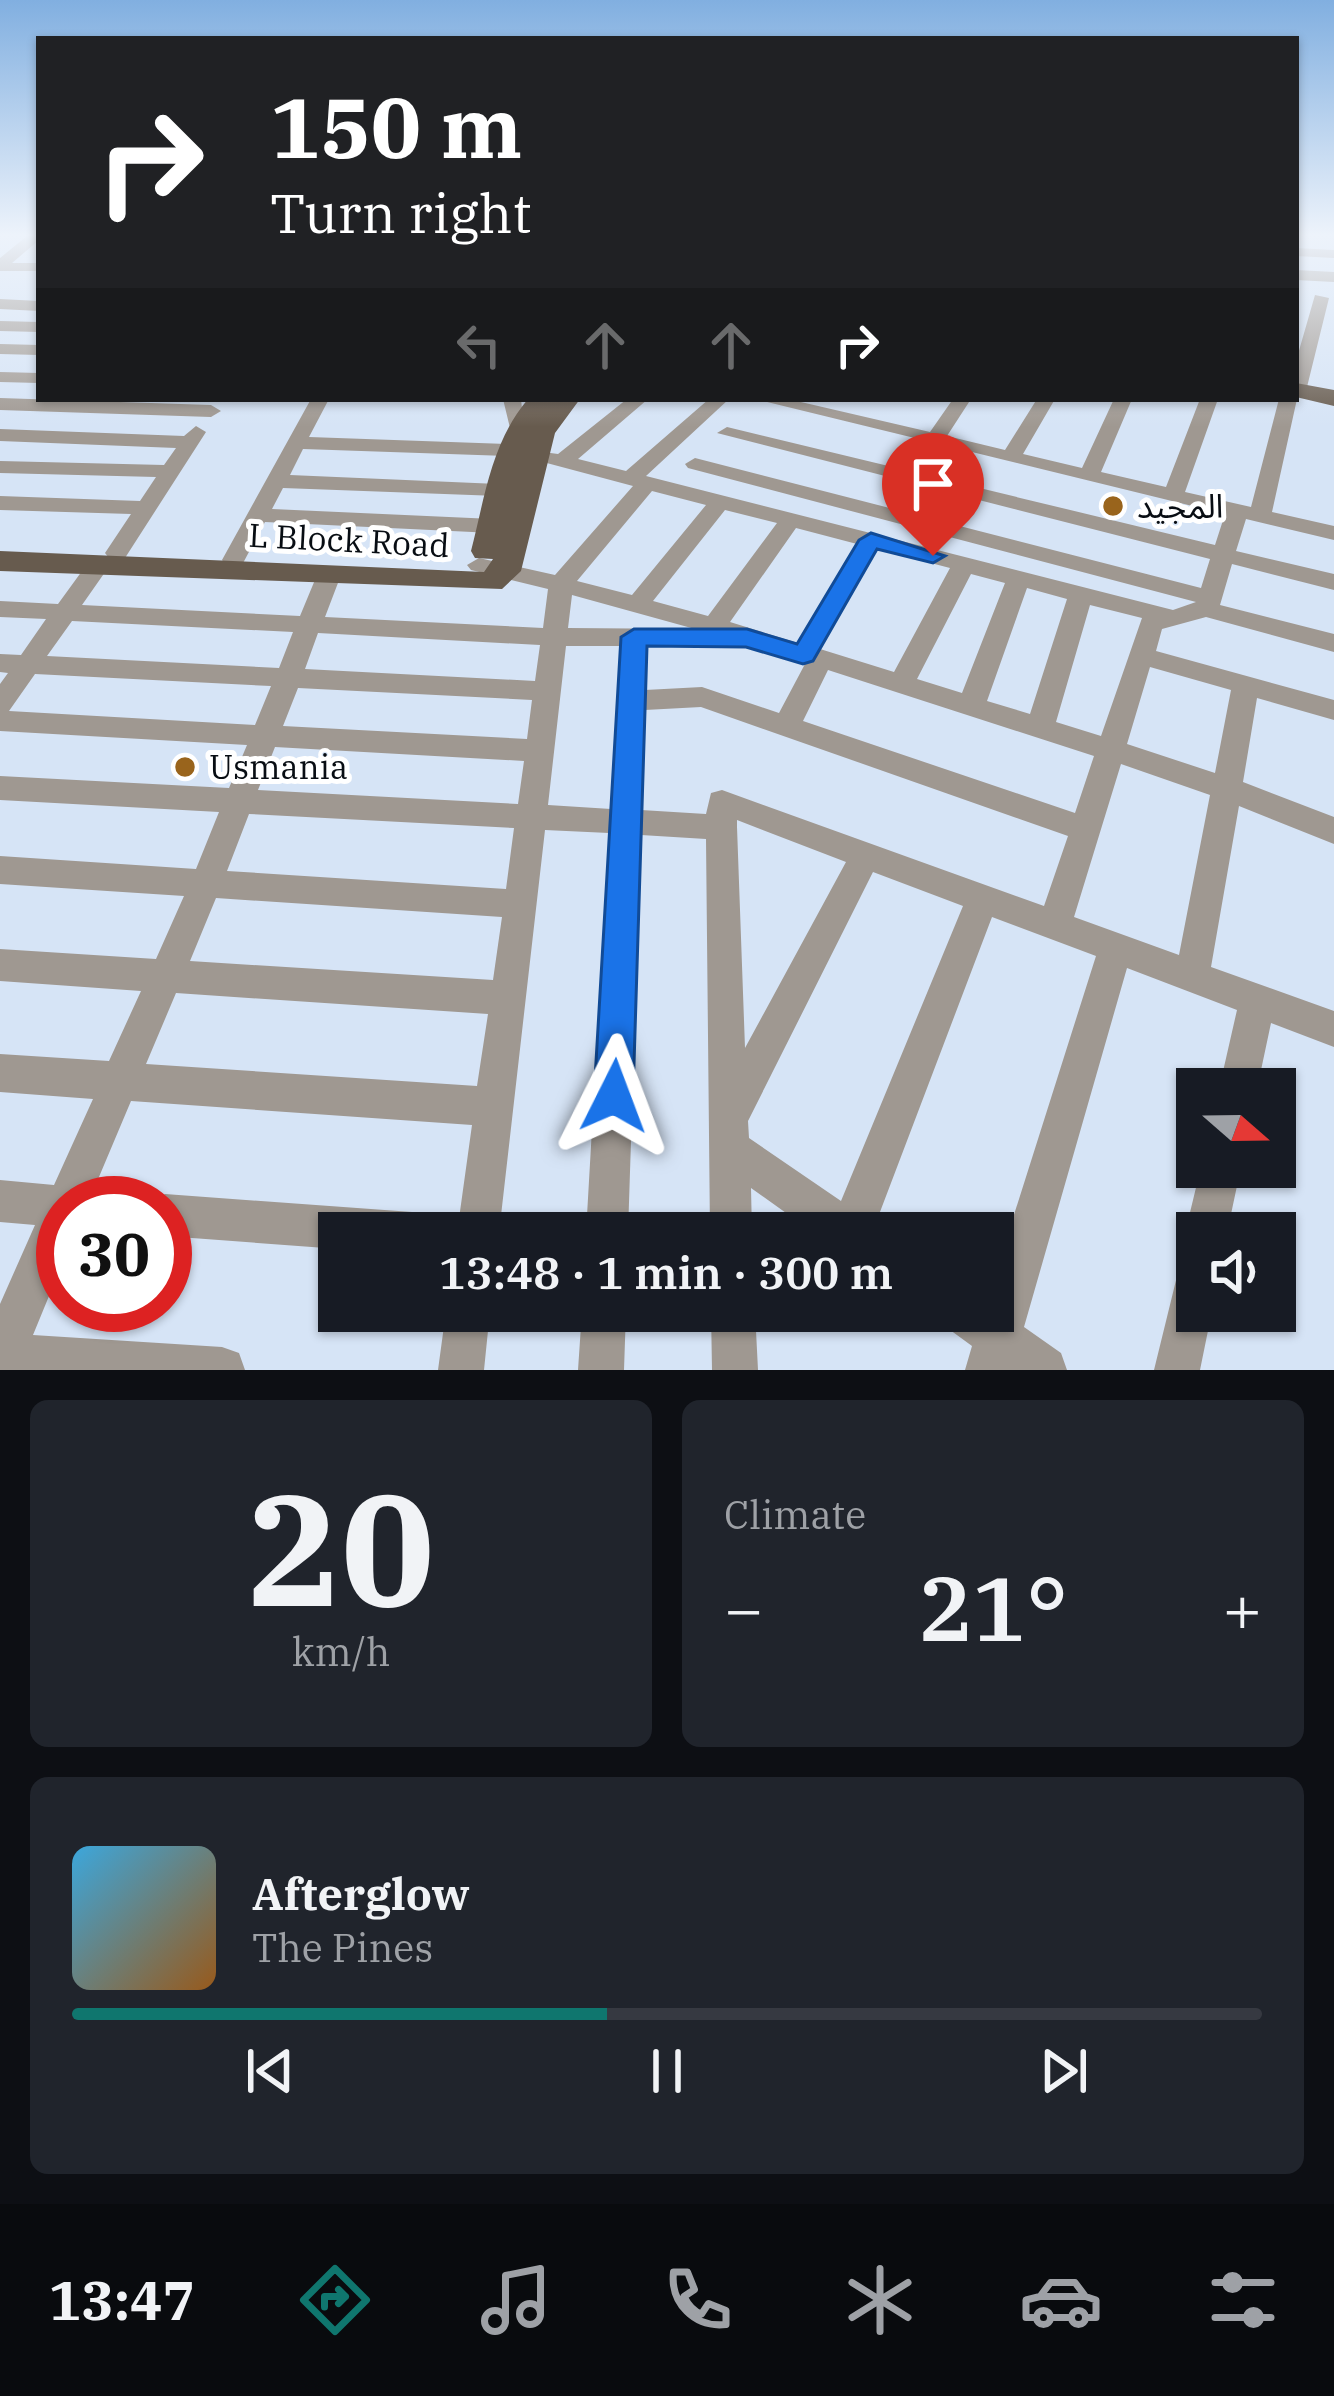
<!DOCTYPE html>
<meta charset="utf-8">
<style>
body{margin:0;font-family:"IBM Plex Serif","Noto Sans Arabic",serif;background:#20242c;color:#f1f3f6;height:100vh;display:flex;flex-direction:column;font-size:45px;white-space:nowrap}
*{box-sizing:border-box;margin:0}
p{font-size:39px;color:#9ea1a6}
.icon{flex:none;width:66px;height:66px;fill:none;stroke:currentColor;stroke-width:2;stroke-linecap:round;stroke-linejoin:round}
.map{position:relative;height:1370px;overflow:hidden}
.sheet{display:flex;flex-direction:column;gap:30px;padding:30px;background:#0d0f14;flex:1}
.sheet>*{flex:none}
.top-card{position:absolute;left:36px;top:36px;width:1263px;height:366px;border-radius:0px;box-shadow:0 3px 9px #0004;background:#202124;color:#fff;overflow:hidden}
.needle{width:78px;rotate:110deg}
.buttons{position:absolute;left:1176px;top:1068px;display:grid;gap:24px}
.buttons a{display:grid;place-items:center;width:120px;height:120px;border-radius:0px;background:#171b24;box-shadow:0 3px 9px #0004;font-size:60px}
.speed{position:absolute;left:36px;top:1176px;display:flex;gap:24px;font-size:60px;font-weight:700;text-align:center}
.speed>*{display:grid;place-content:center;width:156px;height:156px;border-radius:50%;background:#171b24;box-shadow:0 3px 9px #0004;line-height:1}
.speed .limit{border:18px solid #d22;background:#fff;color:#111}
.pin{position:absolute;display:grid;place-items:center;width:102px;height:102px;color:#fff;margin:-123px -51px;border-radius:50% 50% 50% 0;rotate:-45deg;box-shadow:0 0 12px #0007}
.pin .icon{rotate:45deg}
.me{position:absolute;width:132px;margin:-66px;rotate:3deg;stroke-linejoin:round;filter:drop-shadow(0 0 9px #0008)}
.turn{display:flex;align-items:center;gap:42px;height:252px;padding:0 36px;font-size:54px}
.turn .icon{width:156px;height:156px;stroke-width:2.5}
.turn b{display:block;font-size:84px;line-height:102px}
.lanes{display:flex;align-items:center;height:114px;padding:0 36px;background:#0003;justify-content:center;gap:60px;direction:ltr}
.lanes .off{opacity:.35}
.big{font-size:90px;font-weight:600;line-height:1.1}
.sheet .widget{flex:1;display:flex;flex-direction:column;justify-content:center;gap:18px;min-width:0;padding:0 42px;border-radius:18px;background:#20242c}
.sheet .dial{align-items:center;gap:0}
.dial b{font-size:156px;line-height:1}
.song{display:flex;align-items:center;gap:36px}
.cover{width:144px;height:144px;border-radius:18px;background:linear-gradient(135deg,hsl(200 70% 55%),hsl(30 70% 35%))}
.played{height:12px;border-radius:6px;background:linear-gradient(90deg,#0f766e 45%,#363941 45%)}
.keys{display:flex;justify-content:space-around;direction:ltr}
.heat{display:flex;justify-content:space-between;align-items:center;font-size:66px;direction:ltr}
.sheet .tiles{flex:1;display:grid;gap:30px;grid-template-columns:1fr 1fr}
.widget:last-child{grid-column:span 2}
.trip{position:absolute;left:318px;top:1212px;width:696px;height:120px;border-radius:0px;background:#171b24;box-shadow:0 3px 9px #0004;font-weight:600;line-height:120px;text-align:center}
.menu{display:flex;height:192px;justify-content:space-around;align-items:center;background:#090b0e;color:#9ea1a6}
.menu .icon{width:84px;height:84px}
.menu .current{color:#0f766e}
.menu b{font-size:54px;color:#f1f3f6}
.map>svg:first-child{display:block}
</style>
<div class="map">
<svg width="1334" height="1370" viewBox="0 0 1334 1370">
<rect width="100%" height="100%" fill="#d6e4f6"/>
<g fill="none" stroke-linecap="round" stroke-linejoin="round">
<path fill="#9f9891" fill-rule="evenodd" d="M27 236H39V240L12 263H39V271H0V258Z
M1296 248 1334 250V258L1296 256Z
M1296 270 1334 272V282L1296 280Z
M1315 295 1329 298 1306 391 1297 397 1296 361Z
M0 299 39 301V311L0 309Z
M0 321 39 322V332L0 331Z
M0 344 39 345V355L0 354Z
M0 372 39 373V383L0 382Z
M1296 397 1297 399 1272 512 1334 526V540L1246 519 1236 551 1334 574V590L1232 564 1220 605 1334 634V652L1206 617 1162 629 1156 651 1334 700V720L1257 698 1243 782 1334 817V844L1239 806 1211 967 1334 1011V1047L1271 1023 1257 1089H1219L1237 1010 1127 968 1024 1327 1061 1353 1067 1370H965L972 1346 946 1327 940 1311H993V1281L1096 956 992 917 872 1233H814L751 1188 752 1233H710L706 839 641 835 628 1233H586L609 833 545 830 499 1233H457L472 1125 131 1101 88 1203H63V1262L33 1335 222 1347 239 1353 245 1370H0V1304L35 1225 0 1222V1180L54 1185 93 1099 0 1092V1054L109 1061 141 991 0 981V949L156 959 184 896 0 884V856L196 869 219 812 0 800V776L229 788 247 745 0 731V684L8 673 0 672V654L21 655 46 619 0 617V601L58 604 90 560 98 558 110 565 82 605 300 616 317 575 329 568 341 575 325 617 543 628 548 589 471 570 467 565 479 558 555 575 633 486 528 458V450L558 454 627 399H648L578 459 626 471 709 399H729L646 476 1173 610 1196 602 688 468 685 464 695 458 1201 588 1210 559 717 433 727 427 1215 545 1225 514 755 399H788L930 432 953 399H971L947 436 1005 450 1037 399H1055L1023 454 1082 468 1114 399H1132L1101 472 1166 487 1200 399H1218L1185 492 1251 507 1279 399ZM652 491 706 505 632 595 577 581ZM725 510 777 523 708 616 653 601ZM796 528 857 544 798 643 730 622ZM877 549 950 568 894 672 820 649ZM971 574 1005 583 962 693 917 679ZM1027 588 1067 599 1030 714 987 701ZM572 595 695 629 568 628ZM1090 605 1142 618 1101 736 1056 722ZM72 621 293 632 279 668 47 656ZM318 633 540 645 535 681 305 669ZM727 639 805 664 779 713 702 687 645 690 647 646 715 647ZM566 646H621L611 809 548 805ZM1150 667 1231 690 1215 773 1127 744ZM828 670 1094 756 1075 813 803 721ZM35 674 271 686 255 725 9 711ZM298 688 532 700 527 739 283 726ZM701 707 1068 836 1044 906 722 790 711 793 706 814 641 810 645 710ZM275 747 524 761 518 804 258 790ZM1121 764 1210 795 1179 955 1074 917ZM249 814 514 828 506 889 227 871ZM737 820 846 862 745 1048 737 827ZM873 872 963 906 841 1201 749 1138 748 1121ZM216 898 502 917 493 980 190 961ZM176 993 488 1014 477 1086 146 1064Z
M0 398 211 405 221 411 211 417 0 410Z
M311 399H329L309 437 507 444 517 450 507 456 303 449 290 475 498 484 509 490 498 496 283 488 272 509 493 519 504 526 493 533 265 522 242 565H226L222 560Z
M503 399H521L524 428H510Z
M196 426 206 432 125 558H109L105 553 131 514 0 510V496L140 501 156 477 0 473V461L164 465 176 448 0 441V429L184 436Z
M1201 1167H1241L1227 1233H1197V1251L1191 1248 1185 1233Z
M165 1194 412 1212 427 1218 433 1233H339V1249L165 1236V1203H149Z
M1197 1254V1311H1212L1200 1370H1154L1181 1260Z
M446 1311H490L484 1370H438Z
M582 1311H626L624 1370H578Z
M711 1311H755L758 1370H712Z"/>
<path fill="#675b4e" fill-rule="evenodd" d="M1296 383 1334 390V406L1296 397Z
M528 399H554L536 423 554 399H580L555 433 521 571 502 589 0 571V551L484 572 493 559 475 558 471 551C485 497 491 443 528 399Z"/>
</g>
<linearGradient id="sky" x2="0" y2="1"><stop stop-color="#81afe0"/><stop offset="0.55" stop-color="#edf3fb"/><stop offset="1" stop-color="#edf3fb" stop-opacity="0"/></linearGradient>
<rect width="1334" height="427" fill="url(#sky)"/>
<path fill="#1a73e8" stroke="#114b97" stroke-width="3" d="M871 533 945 556 933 563 877 549 813 661 803 664 746 647 647 646 633 1096 628 1110 614 1116 600 1110 594 1096 621 637 634 629H747L797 644 859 540Z"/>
<g fill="#99641c" stroke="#fff" stroke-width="4.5">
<circle cx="1113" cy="506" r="12"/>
<circle cx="185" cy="767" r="12"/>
</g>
<g text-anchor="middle" stroke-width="10" stroke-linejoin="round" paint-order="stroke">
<g font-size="33" fill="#080d13" stroke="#fff" text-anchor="start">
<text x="1137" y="518">المجید</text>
<text x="209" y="779">Usmania</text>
</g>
<g font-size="33" fill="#080d13" stroke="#fff">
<text transform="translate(349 540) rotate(3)" y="12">L Block Road</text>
</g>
</g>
</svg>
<div class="buttons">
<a><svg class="needle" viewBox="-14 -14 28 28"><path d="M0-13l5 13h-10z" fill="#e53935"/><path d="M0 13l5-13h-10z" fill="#9ea1a6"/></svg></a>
<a><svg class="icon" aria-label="sound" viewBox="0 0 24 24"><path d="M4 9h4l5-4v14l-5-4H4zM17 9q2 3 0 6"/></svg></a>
</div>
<div class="speed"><div class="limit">30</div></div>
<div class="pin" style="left:933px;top:556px;background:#d93025"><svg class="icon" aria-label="arrive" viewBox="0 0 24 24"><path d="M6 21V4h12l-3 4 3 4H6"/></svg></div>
<svg class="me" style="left:614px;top:1096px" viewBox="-20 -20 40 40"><path d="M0-17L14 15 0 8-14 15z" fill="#1a73e8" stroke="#fff" stroke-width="4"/></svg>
<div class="trip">13:48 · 1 min · 300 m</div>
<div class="top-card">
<div class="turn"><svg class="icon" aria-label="right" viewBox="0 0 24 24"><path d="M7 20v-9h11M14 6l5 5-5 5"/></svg><div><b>150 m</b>Turn right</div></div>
<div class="lanes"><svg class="icon off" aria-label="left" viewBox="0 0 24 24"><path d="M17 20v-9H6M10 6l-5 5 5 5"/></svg><svg class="icon off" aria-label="ahead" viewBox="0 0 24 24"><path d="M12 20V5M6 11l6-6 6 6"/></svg><svg class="icon off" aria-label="ahead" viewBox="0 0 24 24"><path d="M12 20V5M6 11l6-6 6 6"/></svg><svg class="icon" aria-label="right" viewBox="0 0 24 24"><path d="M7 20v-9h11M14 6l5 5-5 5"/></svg></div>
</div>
</div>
<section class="sheet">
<div class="tiles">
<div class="widget dial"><b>20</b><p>km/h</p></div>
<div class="widget"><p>Climate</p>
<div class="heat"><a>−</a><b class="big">21°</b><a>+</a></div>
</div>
<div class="widget">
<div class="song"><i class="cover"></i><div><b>Afterglow</b><p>The Pines</p></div></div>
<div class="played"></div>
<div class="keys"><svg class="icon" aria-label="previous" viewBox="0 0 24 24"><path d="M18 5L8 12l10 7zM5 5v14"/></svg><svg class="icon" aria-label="pause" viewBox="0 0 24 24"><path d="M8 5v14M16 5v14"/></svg><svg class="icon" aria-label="next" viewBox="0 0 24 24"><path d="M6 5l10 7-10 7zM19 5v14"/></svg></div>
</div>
</div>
</section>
<nav class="menu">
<b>13:47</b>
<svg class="icon current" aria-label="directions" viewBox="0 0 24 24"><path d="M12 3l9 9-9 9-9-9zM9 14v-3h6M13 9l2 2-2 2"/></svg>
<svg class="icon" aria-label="music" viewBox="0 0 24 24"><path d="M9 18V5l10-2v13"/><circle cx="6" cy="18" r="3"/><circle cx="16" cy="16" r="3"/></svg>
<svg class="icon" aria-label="phone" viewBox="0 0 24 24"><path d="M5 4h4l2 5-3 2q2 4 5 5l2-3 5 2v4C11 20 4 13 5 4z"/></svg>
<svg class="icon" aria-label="climate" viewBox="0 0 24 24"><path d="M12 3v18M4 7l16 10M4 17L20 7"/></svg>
<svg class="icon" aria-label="car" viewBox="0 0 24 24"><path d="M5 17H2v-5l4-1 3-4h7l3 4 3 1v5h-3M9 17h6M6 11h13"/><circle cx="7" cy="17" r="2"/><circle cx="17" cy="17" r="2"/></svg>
<svg class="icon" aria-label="filters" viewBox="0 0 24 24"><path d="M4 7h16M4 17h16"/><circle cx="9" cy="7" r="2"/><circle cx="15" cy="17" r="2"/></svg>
</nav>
